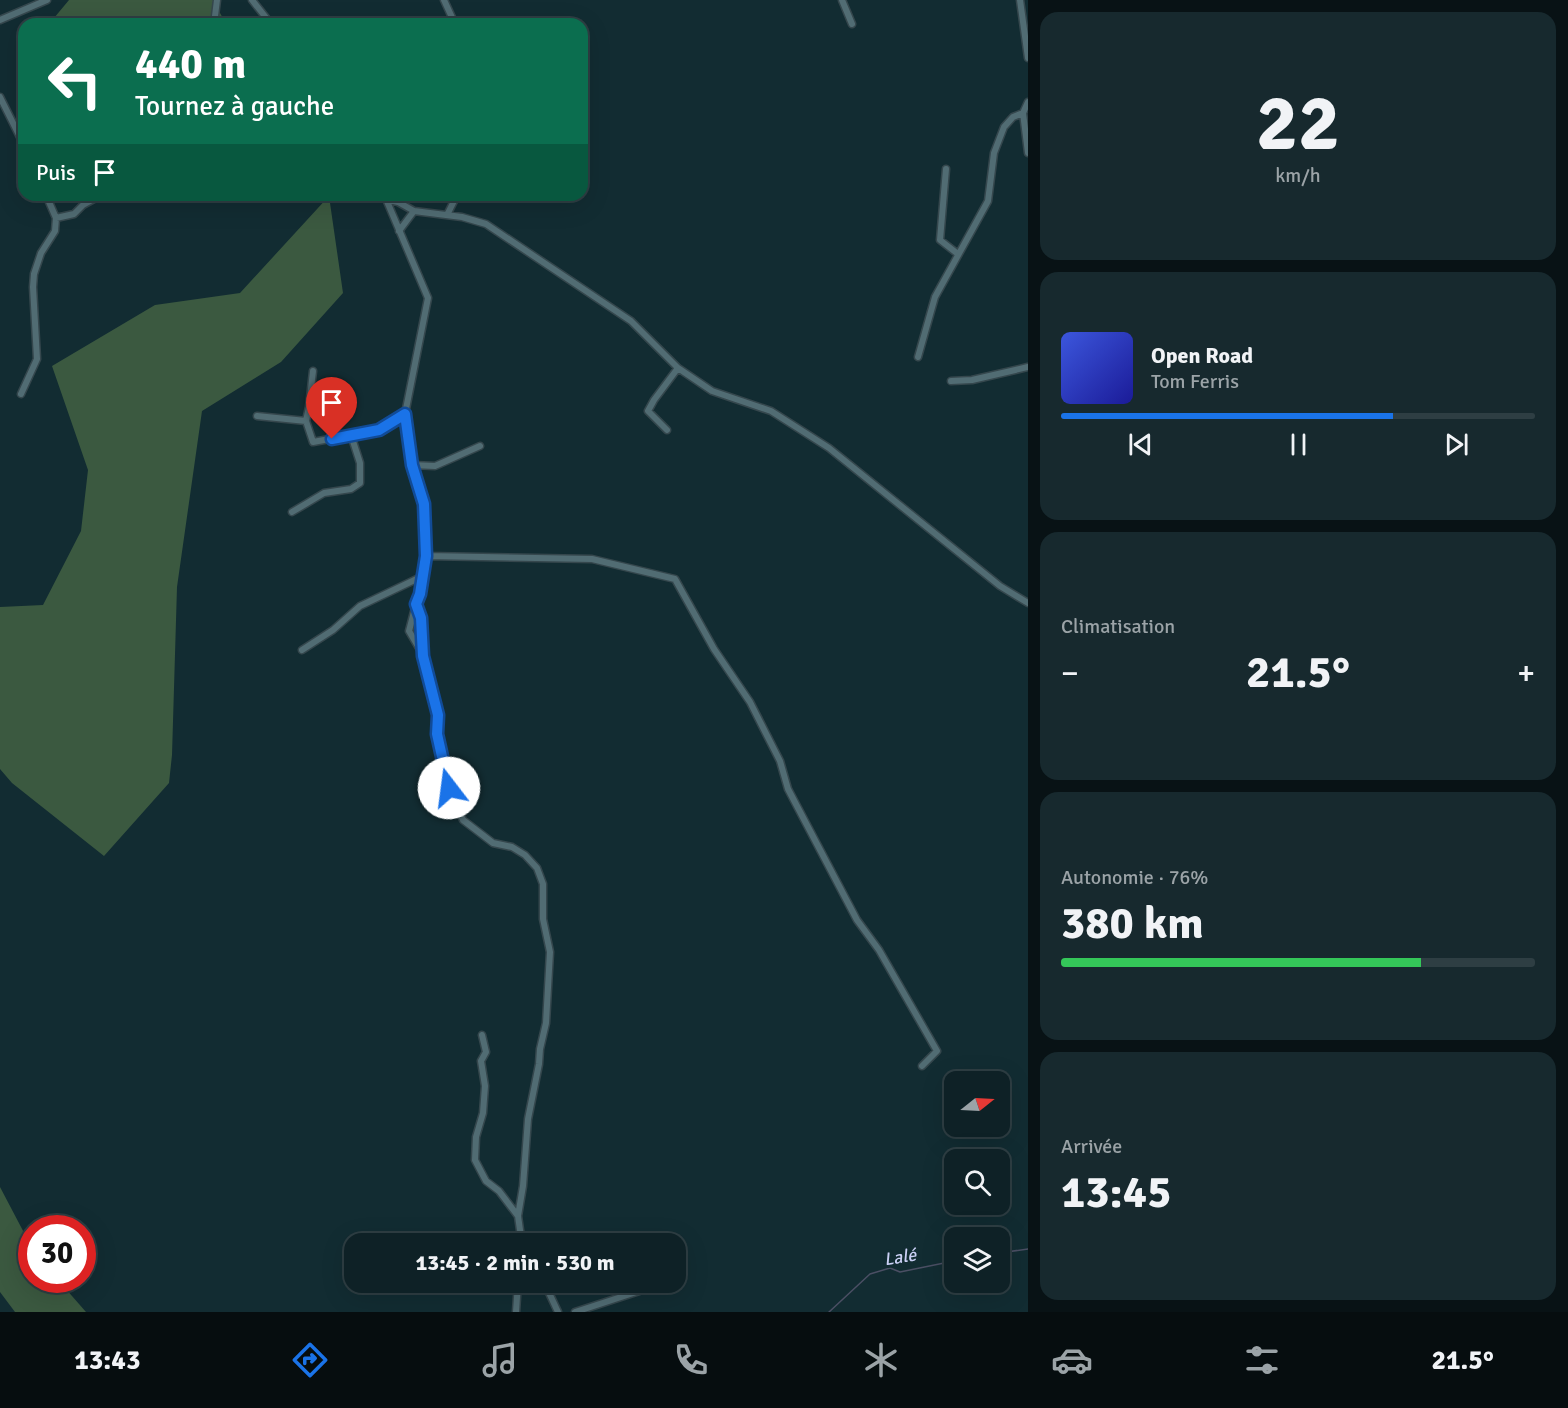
<!DOCTYPE html>
<html lang="fr">
<meta charset="utf-8">
<style>
body{margin:0;font-family:Signika,sans-serif;background:#17292e;color:#f1f3f6;height:100vh;display:flex;flex-direction:column;font-size:22px;white-space:nowrap}
*{box-sizing:border-box;margin:0}
p{font-size:20px;color:#9ba3a7}
.icon{flex:none;width:33px;height:33px;fill:none;stroke:currentColor;stroke-width:2;stroke-linecap:round;stroke-linejoin:round}
.map{position:relative;flex:1;overflow:hidden}
.details{display:flex;flex-direction:column;gap:12px;padding:12px;background:#081215;width:540px}
.details>*{flex:none}
.top-card{position:absolute;left:18px;top:18px;width:570px;height:183px;border-radius:18px;box-shadow:0 6px 24px #0002,0 0 0 2px #2e3e43;background:#0b6e4f;color:#fff;overflow:hidden}
.needle{width:39px;rotate:72deg}
.fabs{position:absolute;left:944px;top:1071px;display:grid;gap:12px}
.fabs a{display:grid;place-items:center;width:66px;height:66px;border-radius:12px;background:#0e2126;box-shadow:0 6px 24px #0002,0 0 0 2px #2e3e43;font-size:30px}
.speed{position:absolute;left:18px;top:1215px;display:flex;gap:12px;font-size:30px;font-weight:700;text-align:center}
.speed>*{display:grid;place-content:center;width:78px;height:78px;border-radius:50%;background:#0e2126;box-shadow:0 6px 24px #0002,0 0 0 2px #2e3e43;line-height:1}
.speed .limit{border:9px solid #d22;background:#fff;color:#111}
.pin{position:absolute;display:grid;place-items:center;width:51px;height:51px;color:#fff;margin:-62px -26px;border-radius:50% 50% 50% 0;rotate:-45deg;box-shadow:0 0 6px #0007}
.pin .icon{rotate:45deg}
.me{position:absolute;width:66px;margin:-33px;rotate:345deg;stroke-linejoin:round;filter:drop-shadow(0 0 4px #0008)}
.turn{display:flex;align-items:center;gap:21px;height:126px;padding:0 18px;font-size:27px}
.turn .icon{width:78px;height:78px;stroke-width:2.5}
.turn b{display:block;font-size:42px;line-height:51px}
.then{display:flex;align-items:center;height:57px;padding:0 18px;background:#0003;gap:12px;font-size:22px}
.big{font-size:45px;font-weight:700;line-height:1.1}
.details .card{flex:1;display:flex;flex-direction:column;justify-content:center;gap:9px;min-width:0;padding:0 21px;border-radius:18px;background:#17292e}
.details .dial{align-items:center;gap:0}
.dial b{font-size:78px;line-height:1}
.song{display:flex;align-items:center;gap:18px}
.cover{width:72px;height:72px;border-radius:9px;background:linear-gradient(135deg,hsl(230 70% 55%),hsl(240 70% 35%))}
.played{height:6px;border-radius:3px;background:linear-gradient(90deg,#1a73e8 70%,#2e3e43 70%)}
.keys{display:flex;justify-content:space-around;direction:ltr}
.heat{display:flex;justify-content:space-between;align-items:center;font-size:33px;direction:ltr}
.charge{height:9px;border-radius:4px;background:linear-gradient(90deg,#34c759 76%,#2e3e43 0)}
.trip{position:absolute;left:344px;top:1233px;width:342px;height:60px;border-radius:18px;background:#0e2126;box-shadow:0 6px 24px #0002,0 0 0 2px #2e3e43;font-weight:700;line-height:60px;text-align:center}
.tabs{display:flex;height:96px;justify-content:space-around;align-items:center;background:#060d0f;color:#9ba3a7}
.tabs .icon{width:42px;height:42px}
.tabs .on{color:#1a73e8}
.tabs b{font-size:27px;color:#f1f3f6}
main{display:flex;flex:1;min-height:0}
.map>svg:first-child{display:block}
</style>
<main>
<div class="map">
<svg width="1028" height="1312" viewBox="0 0 1028 1312">
<rect width="100%" height="100%" fill="#122c32"/>
<path fill="#3b5940" d="M69 0H213L226 24H49Z
M329 196 343 293 281 362 202 411 177 587 172 755 169 783 104 856 12 783 0 769V607L43 605 81 531 88 470 52 366 155 305 240 293Z
M0 1187 31 1246 32 1280H58L86 1312H15L0 1292Z"/>
<g fill="none" stroke-linecap="round" stroke-linejoin="round">
<path stroke="#4b4f64" stroke-width="1.5" d="M999 1253 1028 1249
M829 1312 870 1274 890 1268 900 1272 954 1261"/>
<g stroke="#35474d" stroke-width="9">
<path id="minor" d="M252 0 271 24
M444 0 455 24
M842 0 852 24
M1020 0 1028 58
M0 20 47 0
M214 24 217 0
M0 97 24 145
M1028 102 1023 113 1028 153
M946 169 940 240 958 254
M382 195 386 199 398 202 414 211 462 217 486 224 631 321 678 368 712 391 771 411 829 448 1000 586 1028 603
M386 199 428 298 405 414 412 465 424 504 426 556 420 594 416 604 421 618 423 656 438 715 437 733 442 761 449 788 463 820 493 843 512 847 525 855 537 868 543 884V919L550 952 546 1023 540 1049 539 1064 528 1119 523 1186 518 1216 522 1244
M447 215 457 195
M56 218 74 214 83 205 101 195
M399 231 414 211
M918 357 935 297 988 201 994 153 1004 127 1013 117 1023 113
M313 371 309 407 306 421 313 442 379 430 405 414
M951 381 972 380 1028 367
M21 394 37 359 33 287 34 274 41 253 55 231 56 218 46 195
M257 416 306 421
M667 430 648 411 654 400 678 368
M412 465 435 466 480 446
M292 512 324 493 351 489 360 483V463L351 435
M426 556 592 559 675 579 714 649 750 702 780 761 788 789 857 920 879 950 937 1051 922 1066
M416 604 409 631 422 653
M302 650 333 630 360 606 423 576
M482 1035 486 1052 481 1061 485 1086 483 1113 476 1137 475 1160 486 1181 499 1191 518 1216
M544 1282 558 1312
M516 1312 518 1282
M575 1312 667 1282"/>
</g>
<use href="#minor" stroke="#516c73" stroke-width="6"/>
</g>
<g fill="none" stroke-linecap="round" stroke-linejoin="round">
<g stroke="#114b97" stroke-width="15">
<path id="route" d="M332 439 379 430 405 414 412 465 424 504 426 556 420 594 416 604 421 618 423 656 438 715 437 734 449 788"/>
</g>
<use href="#route" stroke="#1a73e8" stroke-width="10"/>
</g>
<g text-anchor="middle" stroke-width="6" stroke-linejoin="round" paint-order="stroke">
<g font-size="18" font-style="italic" fill="#cbd0f5" stroke="#122c32">
<text transform="translate(900 1257) rotate(-9)" y="6">Lalé</text>
</g>
</g>
</svg>
<div class="fabs">
<a><svg class="needle" viewBox="-14 -14 28 28"><path d="M0-13l5 13h-10z" fill="#e53935"/><path d="M0 13l5-13h-10z" fill="#9ba3a7"/></svg></a>
<a><svg class="icon" aria-label="search" viewBox="0 0 24 24"><circle cx="10" cy="10" r="6"/><path d="M15 15l6 6"/></svg></a>
<a><svg class="icon" aria-label="layers" viewBox="0 0 24 24"><path d="M12 4l9 5-9 5-9-5zM3 14l9 5 9-5"/></svg></a>
</div>
<div class="speed"><div class="limit">30</div></div>
<div class="pin" style="left:332px;top:439px;background:#d93025"><svg class="icon" aria-label="arrive" viewBox="0 0 24 24"><path d="M6 21V4h12l-3 4 3 4H6"/></svg></div>
<svg class="me" style="left:449px;top:788px" viewBox="-20 -20 40 40"><circle r="19" fill="#fff"/><path d="M0-13L10 11 0 6-10 11z" fill="#1a73e8"/></svg>
<div class="trip">13:45 · 2 min · 530 m</div>
<div class="top-card">
<div class="turn"><svg class="icon" aria-label="left" viewBox="0 0 24 24"><path d="M17 20v-9H6M10 6l-5 5 5 5"/></svg><div><b>440 m</b>Tournez à gauche</div></div>
<div class="then">Puis<svg class="icon" aria-label="arrive" viewBox="0 0 24 24"><path d="M6 21V4h12l-3 4 3 4H6"/></svg></div>
</div>
</div>
<section class="details">
<div class="card dial"><b>22</b><p>km/h</p></div>
<div class="card">
<div class="song"><i class="cover"></i><div><b>Open Road</b><p>Tom Ferris</p></div></div>
<div class="played"></div>
<div class="keys"><svg class="icon" aria-label="previous" viewBox="0 0 24 24"><path d="M18 5L8 12l10 7zM5 5v14"/></svg><svg class="icon" aria-label="pause" viewBox="0 0 24 24"><path d="M8 5v14M16 5v14"/></svg><svg class="icon" aria-label="next" viewBox="0 0 24 24"><path d="M6 5l10 7-10 7zM19 5v14"/></svg></div>
</div>
<div class="card"><p>Climatisation</p>
<div class="heat"><a>−</a><b class="big">21.5°</b><a>+</a></div>
</div>
<div class="card"><p>Autonomie · 76%</p><b class="big">380 km</b><div class="charge"></div></div>
<div class="card"><p>Arrivée</p><b class="big">13:45</b></div>
</section>
</main>
<nav class="tabs">
<b>13:43</b>
<svg class="icon on" aria-label="directions" viewBox="0 0 24 24"><path d="M12 3l9 9-9 9-9-9zM9 14v-3h6M13 9l2 2-2 2"/></svg>
<svg class="icon" aria-label="music" viewBox="0 0 24 24"><path d="M9 18V5l10-2v13"/><circle cx="6" cy="18" r="3"/><circle cx="16" cy="16" r="3"/></svg>
<svg class="icon" aria-label="phone" viewBox="0 0 24 24"><path d="M5 4h4l2 5-3 2q2 4 5 5l2-3 5 2v4C11 20 4 13 5 4z"/></svg>
<svg class="icon" aria-label="climate" viewBox="0 0 24 24"><path d="M12 3v18M4 7l16 10M4 17L20 7"/></svg>
<svg class="icon" aria-label="car" viewBox="0 0 24 24"><path d="M5 17H2v-5l4-1 3-4h7l3 4 3 1v5h-3M9 17h6M6 11h13"/><circle cx="7" cy="17" r="2"/><circle cx="17" cy="17" r="2"/></svg>
<svg class="icon" aria-label="filters" viewBox="0 0 24 24"><path d="M4 7h16M4 17h16"/><circle cx="9" cy="7" r="2"/><circle cx="15" cy="17" r="2"/></svg>
<b>21.5°</b>
</nav>
